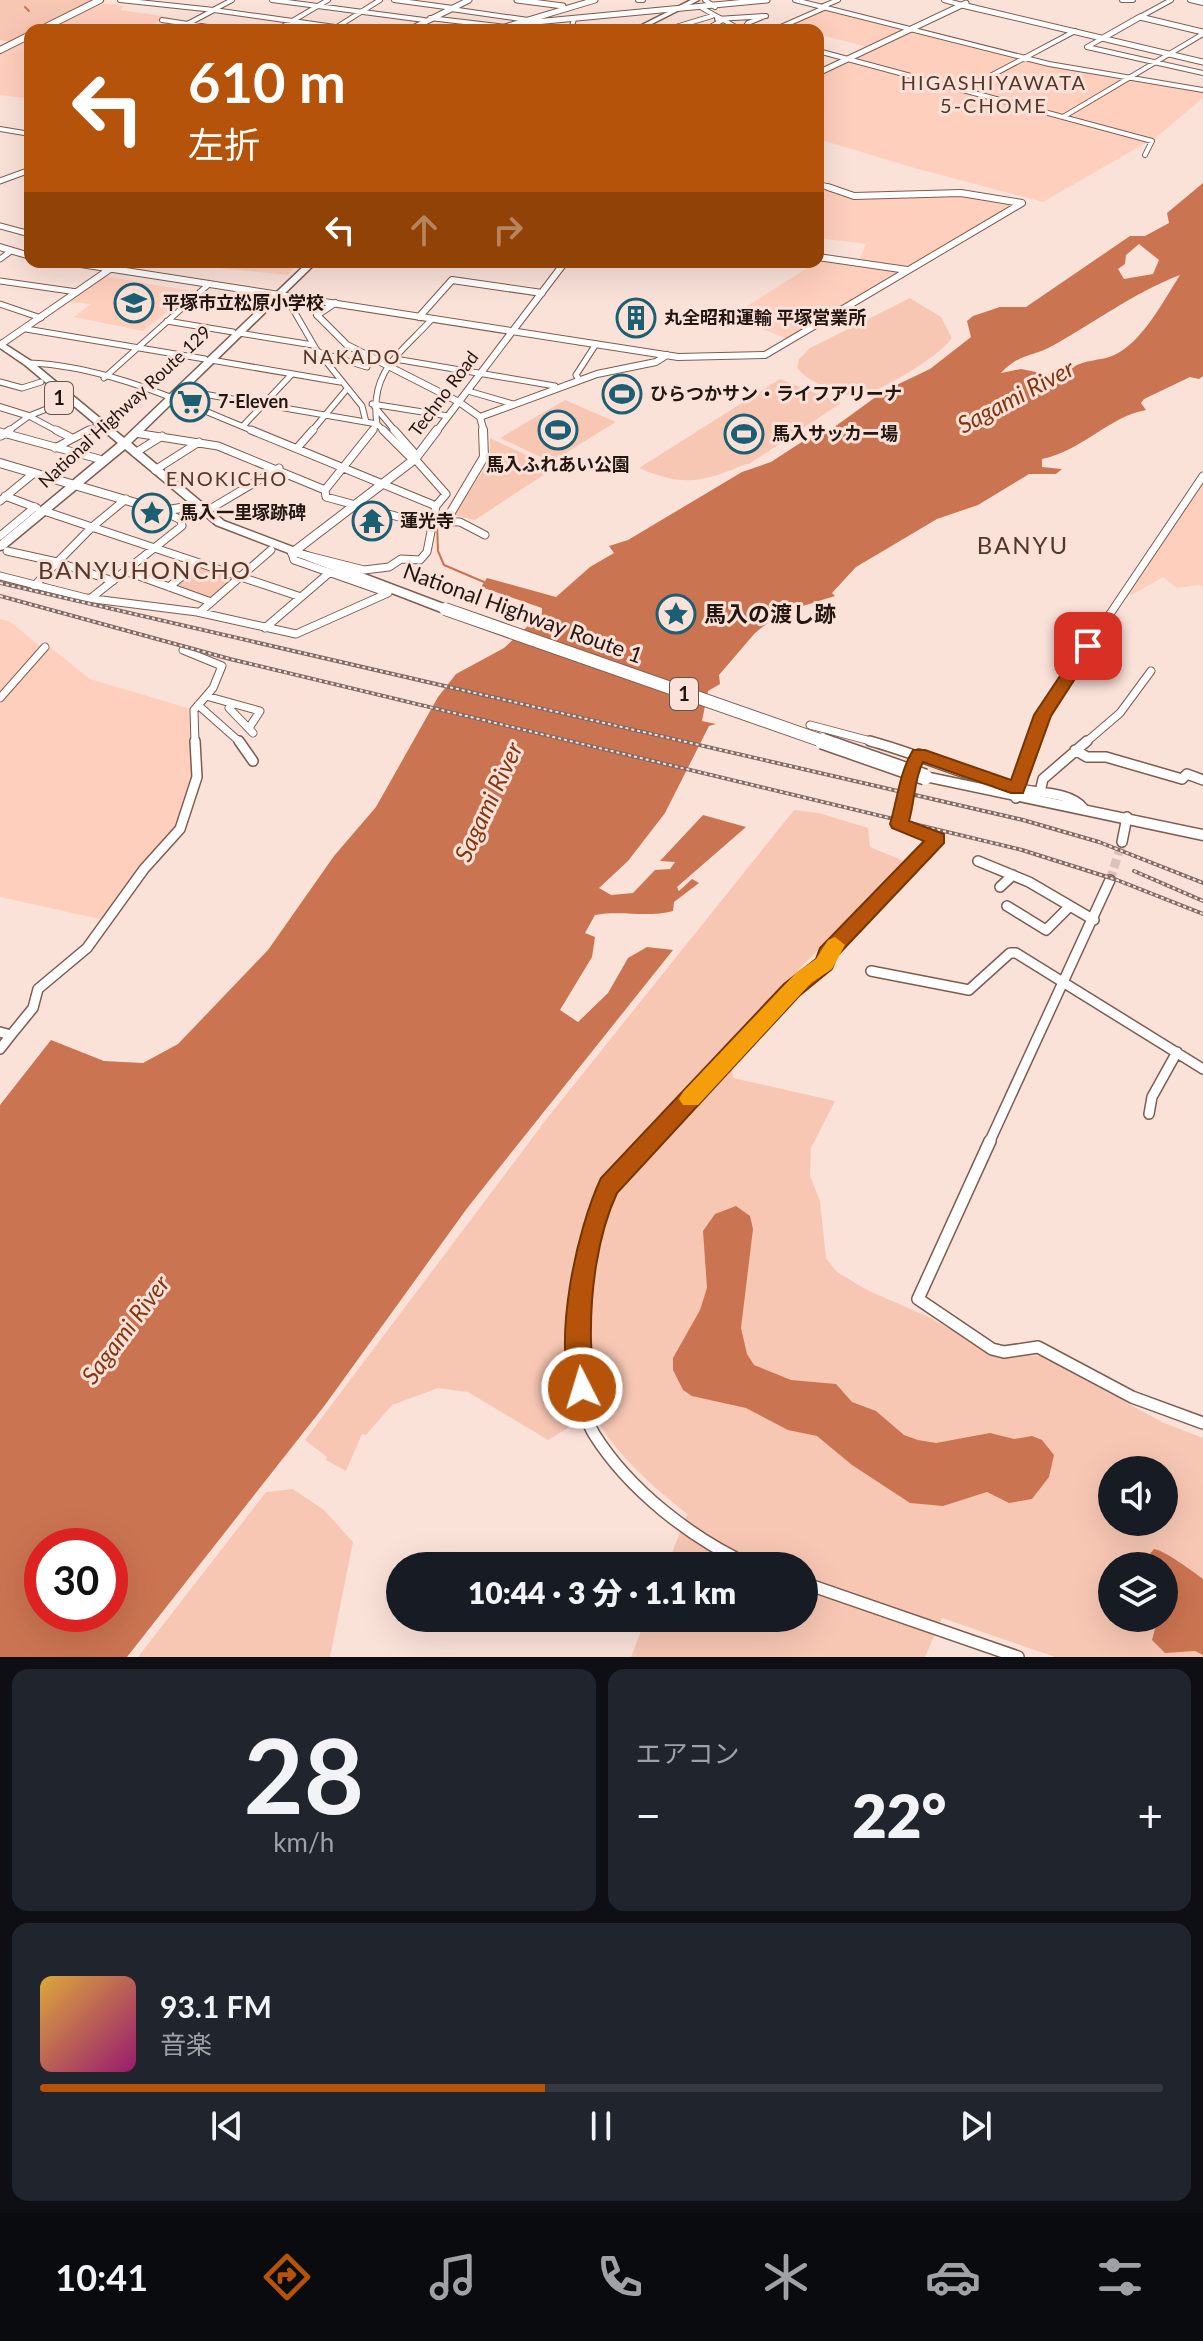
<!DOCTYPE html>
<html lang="ja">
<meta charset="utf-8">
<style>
body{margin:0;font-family:Lato,"Noto Sans JP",sans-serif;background:#20242c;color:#f1f3f6;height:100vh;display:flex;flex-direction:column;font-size:30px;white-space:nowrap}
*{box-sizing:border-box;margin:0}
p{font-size:26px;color:#9ea1a6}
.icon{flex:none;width:44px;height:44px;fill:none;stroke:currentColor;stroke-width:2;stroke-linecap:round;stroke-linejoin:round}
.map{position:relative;height:1657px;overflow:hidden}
.side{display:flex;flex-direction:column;gap:12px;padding:12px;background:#0d0f14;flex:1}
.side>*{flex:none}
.guide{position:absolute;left:24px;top:24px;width:800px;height:244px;border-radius:16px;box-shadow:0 8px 32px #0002;background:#b45309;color:#fff;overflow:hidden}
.buttons{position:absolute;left:1098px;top:1456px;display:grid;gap:16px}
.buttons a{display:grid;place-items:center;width:80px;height:80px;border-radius:50%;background:#171b24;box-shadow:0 8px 32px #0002;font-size:40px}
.speed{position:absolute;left:24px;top:1528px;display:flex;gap:16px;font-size:40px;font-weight:700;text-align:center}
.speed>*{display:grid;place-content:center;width:104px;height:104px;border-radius:50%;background:#171b24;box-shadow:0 8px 32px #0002;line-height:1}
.speed .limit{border:12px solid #d22;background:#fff;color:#111}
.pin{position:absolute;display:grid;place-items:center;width:68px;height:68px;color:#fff;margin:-34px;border-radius:16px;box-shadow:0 4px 12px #0006}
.me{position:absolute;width:88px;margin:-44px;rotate:355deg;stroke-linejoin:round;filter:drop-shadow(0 0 6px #0008)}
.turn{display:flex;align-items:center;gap:28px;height:168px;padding:0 32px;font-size:36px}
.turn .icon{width:104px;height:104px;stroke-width:2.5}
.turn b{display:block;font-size:56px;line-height:68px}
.lanes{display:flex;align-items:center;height:76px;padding:0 32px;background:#0003;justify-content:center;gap:40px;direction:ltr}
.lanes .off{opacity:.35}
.big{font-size:60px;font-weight:800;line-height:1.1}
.side .tile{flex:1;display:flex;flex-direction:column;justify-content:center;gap:12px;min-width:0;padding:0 28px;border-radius:16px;background:#20242c}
.side .dial{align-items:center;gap:0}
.dial b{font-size:104px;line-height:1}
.song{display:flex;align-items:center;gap:24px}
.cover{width:96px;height:96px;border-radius:12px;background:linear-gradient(135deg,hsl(40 70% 55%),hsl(320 70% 35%))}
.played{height:8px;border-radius:4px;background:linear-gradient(90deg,#b45309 45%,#363941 45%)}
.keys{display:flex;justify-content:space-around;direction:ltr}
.heat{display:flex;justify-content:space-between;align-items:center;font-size:44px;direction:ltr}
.side .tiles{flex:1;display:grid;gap:12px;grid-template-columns:1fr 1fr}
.tile:last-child{grid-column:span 2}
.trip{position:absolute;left:386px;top:1552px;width:432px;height:80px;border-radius:40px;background:#171b24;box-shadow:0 8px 32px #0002;font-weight:800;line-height:80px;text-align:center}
.dock{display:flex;height:128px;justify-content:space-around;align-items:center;background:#090b0e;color:#9ea1a6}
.dock .icon{width:56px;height:56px}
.dock .active{color:#b45309}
.dock b{font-size:36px;color:#f1f3f6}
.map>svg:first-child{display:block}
</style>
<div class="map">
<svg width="1203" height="1657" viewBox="0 0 1203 1657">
<rect width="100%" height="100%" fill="#fbe2d9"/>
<path fill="#ffcfbd" d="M99 3 124 6 120 10 169 17 139 30H45Z
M826 9 1023 58 963 90 852 60 875 49 818 34V30L786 26Z
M30 38V99L0 95V52Z
M1025 59 1126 78 1062 116 966 91Z
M850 61 1149 141 1043 202 918 169 818 139V76Z
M1130 79 1203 91V98L1153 140 1066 117Z
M818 186 855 197 963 194 1018 203 908 267 859 261 866 244 818 238Z
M822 259 901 272 787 339 731 316Z
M158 262H299L288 275Z
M106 276 155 285 193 291 143 331 74 317 91 304 70 302Z
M1203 483V588L1200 585 1177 588 1163 577 1132 595 1128 594Z
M0 619 9 621 40 646 0 692Z
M50 647 90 679 191 709 196 771 179 823 104 920 0 897V704Z"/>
<path fill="#f8c7b4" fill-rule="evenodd" d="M0 0H94L10 42 0 40Z
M910 298 941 317 952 338C940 356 879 393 858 396 841 397 807 381 797 368L799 359 810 348Z
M780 379 841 403 749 464C740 465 735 469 726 472 691 485 672 482 639 468Z
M565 400 616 422 551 462 500 438Z
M490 438 554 468 475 520 454 515 490 460Z
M196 565 235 578 210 600 172 585Z
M794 810 819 813 868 828 870 847 906 862 800 968 730 1049 733 1078 835 1101 811 1148 810 1176 820 1201 826 1258 837 1272 869 1291 929 1317 991 1353 1040 1356 1164 1423 1203 1438V1657H1055L942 1618 925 1657H631L646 1618H804V1566H667L687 1514C649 1483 617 1456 593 1413L548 1440 468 1392 438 1388 392 1405 366 1435 362 1434 346 1471 326 1460 327 1457 305 1440 548 1117ZM1112 1470H1164V1522H1112ZM1112 1566H1164V1618H1112Z
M293 1489 324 1510 353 1542 330 1657H138L266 1492Z"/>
<path fill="#cb7451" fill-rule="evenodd" d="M1203 183V376L1199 379 1190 377 1144 399 1141 403 1146 410C1110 416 1082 451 1042 459V467L1062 469 1056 474H1029L978 505 937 519 856 567 832 593 835 596 780 613 755 633 719 675 720 684 708 691 702 721 716 724 709 726 665 813 628 861 599 888 611 895 633 893 655 870 670 869 675 862 660 861 703 815 746 827 677 887 679 891 692 879 699 883 674 902 673 911C647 918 622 910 595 915L585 933 595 937 592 957 560 1010 578 1022 608 993 628 958 647 947 673 950 468 1207 325 1405 127 1657H0V1105L51 1040 104 1061 143 1063 178 1044 268 950 334 856 376 807 438 697 456 674 504 648 542 613V608L481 587 487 578 556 597 590 567 614 553 609 546 628 540 742 472 771 462 814 434 833 428 884 391 930 369 971 337 967 321 973 316 1000 307H1026L1130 236H1145L1169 223 1167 213ZM1139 244 1159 260 1153 274 1124 279 1118 269 1125 264 1126 255ZM1180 275C1163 301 1139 350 1106 358 1087 362 1077 361 1061 377L1021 369 1001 373C1021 352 1031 358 1054 345 1097 321 1135 292 1180 275ZM42 1546H110V1614H42Z
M736 1206 750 1216 753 1229 741 1328 747 1354 754 1365 791 1380 836 1384 852 1402 876 1411 904 1435 918 1440 936 1443 990 1433 1014 1439 1032 1436 1042 1440 1054 1455 1049 1477 1032 1499 1009 1503 987 1492 943 1506 910 1503 852 1465 817 1436 788 1430 746 1408 692 1396 683 1390 673 1370V1358L700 1310 707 1288 703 1231 715 1214Z
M1154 1549C1164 1550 1192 1571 1203 1579V1655L1195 1651 1165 1653 1152 1640 1158 1618H1164V1566H1150L1149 1555Z"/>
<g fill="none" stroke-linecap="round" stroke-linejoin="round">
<path stroke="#cb7451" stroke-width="2" d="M25 7 29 11
M437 523 438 551 444 565 484 582"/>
<path stroke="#dbc3bb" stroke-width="9" stroke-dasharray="9 4" stroke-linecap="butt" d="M1110 880 1122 842"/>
<g stroke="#7e5c4f" stroke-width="6">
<path id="minor-far4" d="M120 0 214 10 176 30
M272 0 424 20
M394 0 453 8
M638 0H643
M705 0 715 7
M795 0 1049 64 1203 90
M944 0 962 5
M1122 0H1133
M1190 0 1203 3
M821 7 838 0
M702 8 741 30
M215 9 232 0
M451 9 528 20
M214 10 356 30
M1140 17 1171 0
M430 18 506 27
M717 19 766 16
M162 20 227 30
M337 27 380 0
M277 30 328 0
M571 30 574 19
M666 30 712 16
M705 30 721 21
M743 30 748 23 765 16
M774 30 824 8
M1103 38 1087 47 1203 73
M818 51 1152 141 1145 155
M964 90 1075 31
M1063 117 1203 34
M0 129 30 134"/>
</g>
<g stroke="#7e5c4f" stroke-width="7">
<path id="minor-far3" d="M0 226 30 234
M0 259 11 251
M0 281 77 292
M290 296 287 299 316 349 362 406 366 422
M0 304 41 318
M167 321 233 332
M26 329 205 359
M239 333 313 345
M318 352 367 367
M395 359 555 386
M211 360 340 382
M28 363C105 365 184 403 256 432
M104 378 209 284
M578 378 576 375 596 344
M0 382 22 388 41 382
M180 390 377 424 385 432
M468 391 513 404
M372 404 448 416
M375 407 396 432
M29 416 59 432
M243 426 292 374
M7 432 29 416 64 402
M84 432 93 428
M311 432 347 389
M371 432 377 424C369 371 400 354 432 319"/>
</g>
<g stroke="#7e5c4f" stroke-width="9">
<path id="minor-far2" d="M56 430 70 437
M251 430 436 506 427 552 420 560 401 559 389 567 364 570 297 553
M373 430 325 490 326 497 410 520 460 522 485 535
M383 430 413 460
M394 430 417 456
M0 432 99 459
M135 433 218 446 325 490
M1 436 10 430
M298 447 313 430
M55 448 89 430
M135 453 162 436
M415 459 446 494 436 506
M155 470 199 442
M5 496 37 508
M0 501 34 473
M44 511 301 597
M205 512 279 468
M0 536 35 507
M7 551 57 562 113 581
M125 571 211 602
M0 576 86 598 197 612 296 634 388 593 294 560 292 553
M34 586 92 527 126 499
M169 587 198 563
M91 598 182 526 181 520 163 511
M200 612 271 550
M265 628 329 573
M183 650 222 666 213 688 194 710 195 743
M206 696 260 711 249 728
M0 698 45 647
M234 704 229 708 253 733
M198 705 241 743
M810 725 878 743
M1035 743 1048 706 1203 476
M1085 743 1120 713 1151 671"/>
</g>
<g stroke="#7e5c4f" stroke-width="12">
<path id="minor-far1" d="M239 741 253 761
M870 741C919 754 972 779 1019 789 1038 793 1071 792 1083 808
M1075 750 1087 757H1106L1182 779 1187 774 1203 780
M1040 792 1043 779 1087 741
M1016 798 1036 741
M1122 842 1127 817
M978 861 1029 882 1094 920
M1000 887 1013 875
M1007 906 1046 930 1070 906
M871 971 969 990 1010 953H1016L1203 1069
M0 1032 11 1035 0 1049
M11 1035 33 1008 38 989 87 948 144 869 180 829 197 777 195 741
M1149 1114 1152 1097 1177 1052
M644 1143 744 1045 792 991 825 963 827 953 938 838 899 824 909 779 919 754
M989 1143 1110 880"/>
</g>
<g stroke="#7e5c4f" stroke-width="14">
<path id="minor" d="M646 1141C626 1162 608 1185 597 1211 576 1261 566 1387 594 1434 629 1490 692 1539 752 1566
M990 1141 918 1299 992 1349 1004 1352 1038 1347 1132 1397 1203 1423
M804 1583 1018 1657"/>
</g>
<g stroke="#7e5c4f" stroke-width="7">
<path id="tertiary-far2" d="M517 0 563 6
M962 5 1203 62
M514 24 767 0
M409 30 469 0
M495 30 595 0
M1103 38 1140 17 1203 32
M818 73 966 3
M0 181 30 170
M818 184 834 189"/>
</g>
<g stroke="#7e5c4f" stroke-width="8">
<path id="tertiary-far1" d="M0 247 30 256
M818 257 907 270
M68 262 678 357 765 355 1022 203 961 193 854 196 828 187
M335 303 317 315 347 345 459 402 480 417 484 432
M419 317 452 280 542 293
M0 345 110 269
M0 407 29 416
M480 417 597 374 656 362 667 355
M436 432 565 262"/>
</g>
<g stroke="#7e5c4f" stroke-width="10">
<path id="tertiary" d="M0 463 163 511 198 505
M447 519 484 457 483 430
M292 553 415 459 437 430"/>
</g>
<g stroke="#7e5c4f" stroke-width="8">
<path id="secondary" d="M40 30 100 0
M0 50 30 35"/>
</g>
<g stroke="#7e5c4f" stroke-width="3">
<path id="primary" d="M1197 0H1203V3Z"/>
</g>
<g stroke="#7e5c4f" stroke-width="3">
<path id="trunk" d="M691 0H699L640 30H632Z
M308 262H317L131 443 224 521 449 606V612H441L216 525 125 449 4 549 0 550V541L118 443 25 365 0 348V341L31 361 124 438Z
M925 772 1203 830V840L920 780 918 777 920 774Z"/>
</g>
<use href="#minor-far4" stroke="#fff" stroke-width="4"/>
<use href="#minor-far3" stroke="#fff" stroke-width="5"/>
<use href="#minor-far2" stroke="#fff" stroke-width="7"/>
<use href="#minor-far1" stroke="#fff" stroke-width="9"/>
<use href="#minor" stroke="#fff" stroke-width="11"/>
<use href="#tertiary-far2" stroke="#fff" stroke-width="5"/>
<use href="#tertiary-far1" stroke="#fff" stroke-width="6"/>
<use href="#tertiary" stroke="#fff" stroke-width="8"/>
<use href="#secondary" stroke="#fff" stroke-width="6"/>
<use href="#primary" fill="#fff" fill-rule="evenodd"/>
<use href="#trunk" fill="#fff" fill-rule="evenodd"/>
<g stroke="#7e6b65" stroke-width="4">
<path id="rail" d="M0 583 1023 820 1099 842 1203 883
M0 596 230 659 1022 850 1117 880 1203 914
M1134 871 1203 901"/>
</g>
<use href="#rail" stroke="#fbe2d9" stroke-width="2" stroke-dasharray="3" stroke-linecap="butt"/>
<g stroke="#7e5c4f" stroke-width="14" stroke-linecap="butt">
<path id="trunk-bridge-far1" d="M445 609 828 743"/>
</g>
<g stroke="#7e5c4f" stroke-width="18" stroke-linecap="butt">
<path id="trunk-bridge" d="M822 741 925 777"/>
</g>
<use href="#trunk-bridge-far1" stroke="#fff" stroke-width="12"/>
<use href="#trunk-bridge" stroke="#fff" stroke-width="15"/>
</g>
<path fill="#b45309" stroke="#753606" stroke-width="2" d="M1088 641 1096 646 1051 716 1023 793H1011L923 762C914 779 915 800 909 821L944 834V843L837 956 832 969 799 996 617 1193C597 1236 590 1293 591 1341 591 1359 598 1380 591 1397L582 1401 574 1397C551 1343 577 1229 601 1178L784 984 816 959 820 948 924 841 892 828 890 824C898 797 899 774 913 750H925L1011 780 1034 715 1082 643Z"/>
<path fill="#f59e0b" d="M835 937 845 945 832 969 811 983 698 1105H683L679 1099 683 1092 797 972 816 959 828 940Z"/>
<defs>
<g id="school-ring" transform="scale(2)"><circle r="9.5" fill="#fbe2d9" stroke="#1c5f72" stroke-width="1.5"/><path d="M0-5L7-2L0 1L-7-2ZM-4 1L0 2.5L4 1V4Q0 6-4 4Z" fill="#1c5f72"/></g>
<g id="building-ring" transform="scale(2)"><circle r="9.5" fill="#fbe2d9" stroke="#1c5f72" stroke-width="1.5"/><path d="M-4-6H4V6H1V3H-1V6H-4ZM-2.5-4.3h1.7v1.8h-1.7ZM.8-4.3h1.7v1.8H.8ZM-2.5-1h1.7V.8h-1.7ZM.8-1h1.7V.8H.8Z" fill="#1c5f72"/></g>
<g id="stadium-ring" transform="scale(2)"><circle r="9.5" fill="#fbe2d9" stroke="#1c5f72" stroke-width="1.5"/><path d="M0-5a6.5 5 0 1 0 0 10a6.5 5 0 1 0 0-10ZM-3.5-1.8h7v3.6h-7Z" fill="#1c5f72"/></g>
<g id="supermarket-ring" transform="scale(2)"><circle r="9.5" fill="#fbe2d9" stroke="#1c5f72" stroke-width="1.5"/><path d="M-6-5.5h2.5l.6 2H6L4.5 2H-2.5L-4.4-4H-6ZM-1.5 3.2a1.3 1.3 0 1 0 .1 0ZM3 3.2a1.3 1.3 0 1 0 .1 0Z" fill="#1c5f72"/></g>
<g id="sight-ring" transform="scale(2)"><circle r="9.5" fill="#fbe2d9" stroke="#1c5f72" stroke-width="1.5"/><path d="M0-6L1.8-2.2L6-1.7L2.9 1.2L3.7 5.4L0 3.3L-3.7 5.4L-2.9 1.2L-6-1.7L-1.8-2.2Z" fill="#1c5f72"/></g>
<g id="temple-ring" transform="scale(2)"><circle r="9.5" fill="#fbe2d9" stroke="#1c5f72" stroke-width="1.5"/><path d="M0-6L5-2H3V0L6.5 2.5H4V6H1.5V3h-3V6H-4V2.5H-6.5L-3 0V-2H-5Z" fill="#1c5f72"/></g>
</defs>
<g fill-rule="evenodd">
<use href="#school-ring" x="134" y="303"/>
<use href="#building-ring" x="636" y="318"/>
<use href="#stadium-ring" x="622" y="394"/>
<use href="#supermarket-ring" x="190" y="402"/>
<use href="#stadium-ring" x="558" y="430"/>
<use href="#stadium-ring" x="744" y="434"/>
<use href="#sight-ring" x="152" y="513"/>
<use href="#temple-ring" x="372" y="521"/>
<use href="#sight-ring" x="676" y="614"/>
</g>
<g text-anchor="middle" stroke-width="6" stroke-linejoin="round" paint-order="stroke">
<g font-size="18" font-weight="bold" fill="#231510" stroke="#fbe2d9" text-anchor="start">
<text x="162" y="309">平塚市立松原小学校</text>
<text x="664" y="324">丸全昭和運輸 平塚営業所</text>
<text x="650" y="400">ひらつかサン・ライフアリーナ</text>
<text x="218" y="408">7-Eleven</text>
<text x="772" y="440">馬入サッカー場</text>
<text x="558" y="471" text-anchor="middle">馬入ふれあい公園</text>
<text x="180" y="519">馬入一里塚跡碑</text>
<text x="400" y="527">蓮光寺</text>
</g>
<g font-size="18" fill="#231510" stroke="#fbe2d9">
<text transform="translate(444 394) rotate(-53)" y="6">Techno Road</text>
<text transform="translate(125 407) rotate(-43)" y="6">National Highway Route 129</text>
</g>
<g font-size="20" letter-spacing="2" fill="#55362a" stroke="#fbe2d9">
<text x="994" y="90">HIGASHIYAWATA<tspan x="994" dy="23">5-CHOME</tspan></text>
<text x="352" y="364">NAKADO</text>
<text x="227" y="486">ENOKICHO</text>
</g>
<g fill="#fbe2d9" stroke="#64524c" stroke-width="2">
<rect x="45" y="382" width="28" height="32" rx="6"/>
<rect x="670" y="678" width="28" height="32" rx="6"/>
</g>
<g font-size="20" font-weight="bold" fill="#231510">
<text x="59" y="405">1</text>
<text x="684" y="701">1</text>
</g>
<g font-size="22" fill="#231510" stroke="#fbe2d9">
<text transform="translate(523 613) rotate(20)" y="8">National Highway Route 1</text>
</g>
<g font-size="22" font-weight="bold" fill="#231510" stroke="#fbe2d9" text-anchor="start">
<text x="704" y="622">馬入の渡し跡</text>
</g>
<g font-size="24" font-style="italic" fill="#85340e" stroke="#fbe2d9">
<text transform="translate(1016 397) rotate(-28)" y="8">Sagami River</text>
<text transform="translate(489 802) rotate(-65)" y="8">Sagami River</text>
<text transform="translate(126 1330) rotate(-53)" y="8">Sagami River</text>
</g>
<g font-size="24" letter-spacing="2" fill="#55362a" stroke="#fbe2d9">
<text x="1023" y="554">BANYU</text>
<text x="145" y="579">BANYUHONCHO</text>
</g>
</g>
</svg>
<div class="buttons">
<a><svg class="icon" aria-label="sound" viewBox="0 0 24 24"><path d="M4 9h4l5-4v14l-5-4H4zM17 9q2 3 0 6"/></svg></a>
<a><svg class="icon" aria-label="layers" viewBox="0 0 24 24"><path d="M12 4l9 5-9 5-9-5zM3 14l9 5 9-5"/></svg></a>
</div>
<div class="speed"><div class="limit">30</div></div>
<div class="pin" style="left:1088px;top:646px;background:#d93025"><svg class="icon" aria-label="arrive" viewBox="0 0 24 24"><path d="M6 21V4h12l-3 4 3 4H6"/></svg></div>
<svg class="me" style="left:582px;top:1388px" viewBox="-20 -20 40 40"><circle r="17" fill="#b45309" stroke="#fff" stroke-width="3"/><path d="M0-11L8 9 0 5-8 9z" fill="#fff"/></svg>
<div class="trip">10:44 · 3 分 · 1.1 km</div>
<div class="guide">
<div class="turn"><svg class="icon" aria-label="left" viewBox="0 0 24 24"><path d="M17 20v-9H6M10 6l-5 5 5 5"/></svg><div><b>610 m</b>左折</div></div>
<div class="lanes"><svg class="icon" aria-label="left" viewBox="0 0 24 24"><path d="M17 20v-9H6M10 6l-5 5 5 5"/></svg><svg class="icon off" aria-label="ahead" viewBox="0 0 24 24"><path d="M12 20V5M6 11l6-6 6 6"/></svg><svg class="icon off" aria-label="right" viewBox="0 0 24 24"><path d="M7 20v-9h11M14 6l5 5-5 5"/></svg></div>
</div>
</div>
<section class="side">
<div class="tiles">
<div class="tile dial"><b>28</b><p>km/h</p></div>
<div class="tile"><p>エアコン</p>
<div class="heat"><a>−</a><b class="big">22°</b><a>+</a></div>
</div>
<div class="tile">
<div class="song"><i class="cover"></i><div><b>93.1 FM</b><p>音楽</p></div></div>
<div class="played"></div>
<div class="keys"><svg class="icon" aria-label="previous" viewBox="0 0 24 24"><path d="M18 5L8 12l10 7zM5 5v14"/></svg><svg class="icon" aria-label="pause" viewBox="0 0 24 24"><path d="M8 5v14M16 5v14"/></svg><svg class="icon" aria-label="next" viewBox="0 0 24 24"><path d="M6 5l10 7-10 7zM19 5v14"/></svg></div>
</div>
</div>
</section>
<nav class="dock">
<b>10:41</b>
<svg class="icon active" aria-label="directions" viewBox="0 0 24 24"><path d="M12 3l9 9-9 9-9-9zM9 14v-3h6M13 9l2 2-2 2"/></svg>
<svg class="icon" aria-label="music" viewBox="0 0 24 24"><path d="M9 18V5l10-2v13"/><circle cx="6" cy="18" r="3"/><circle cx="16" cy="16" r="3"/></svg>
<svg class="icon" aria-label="phone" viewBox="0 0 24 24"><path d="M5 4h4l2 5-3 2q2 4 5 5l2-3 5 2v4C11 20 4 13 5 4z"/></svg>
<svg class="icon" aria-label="climate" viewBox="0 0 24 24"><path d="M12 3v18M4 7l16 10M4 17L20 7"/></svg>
<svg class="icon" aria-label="car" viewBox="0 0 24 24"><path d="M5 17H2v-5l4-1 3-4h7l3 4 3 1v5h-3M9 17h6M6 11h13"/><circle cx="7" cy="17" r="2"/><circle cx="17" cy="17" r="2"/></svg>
<svg class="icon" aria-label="filters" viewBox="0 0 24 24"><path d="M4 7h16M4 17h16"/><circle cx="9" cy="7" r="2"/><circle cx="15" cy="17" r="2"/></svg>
</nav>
